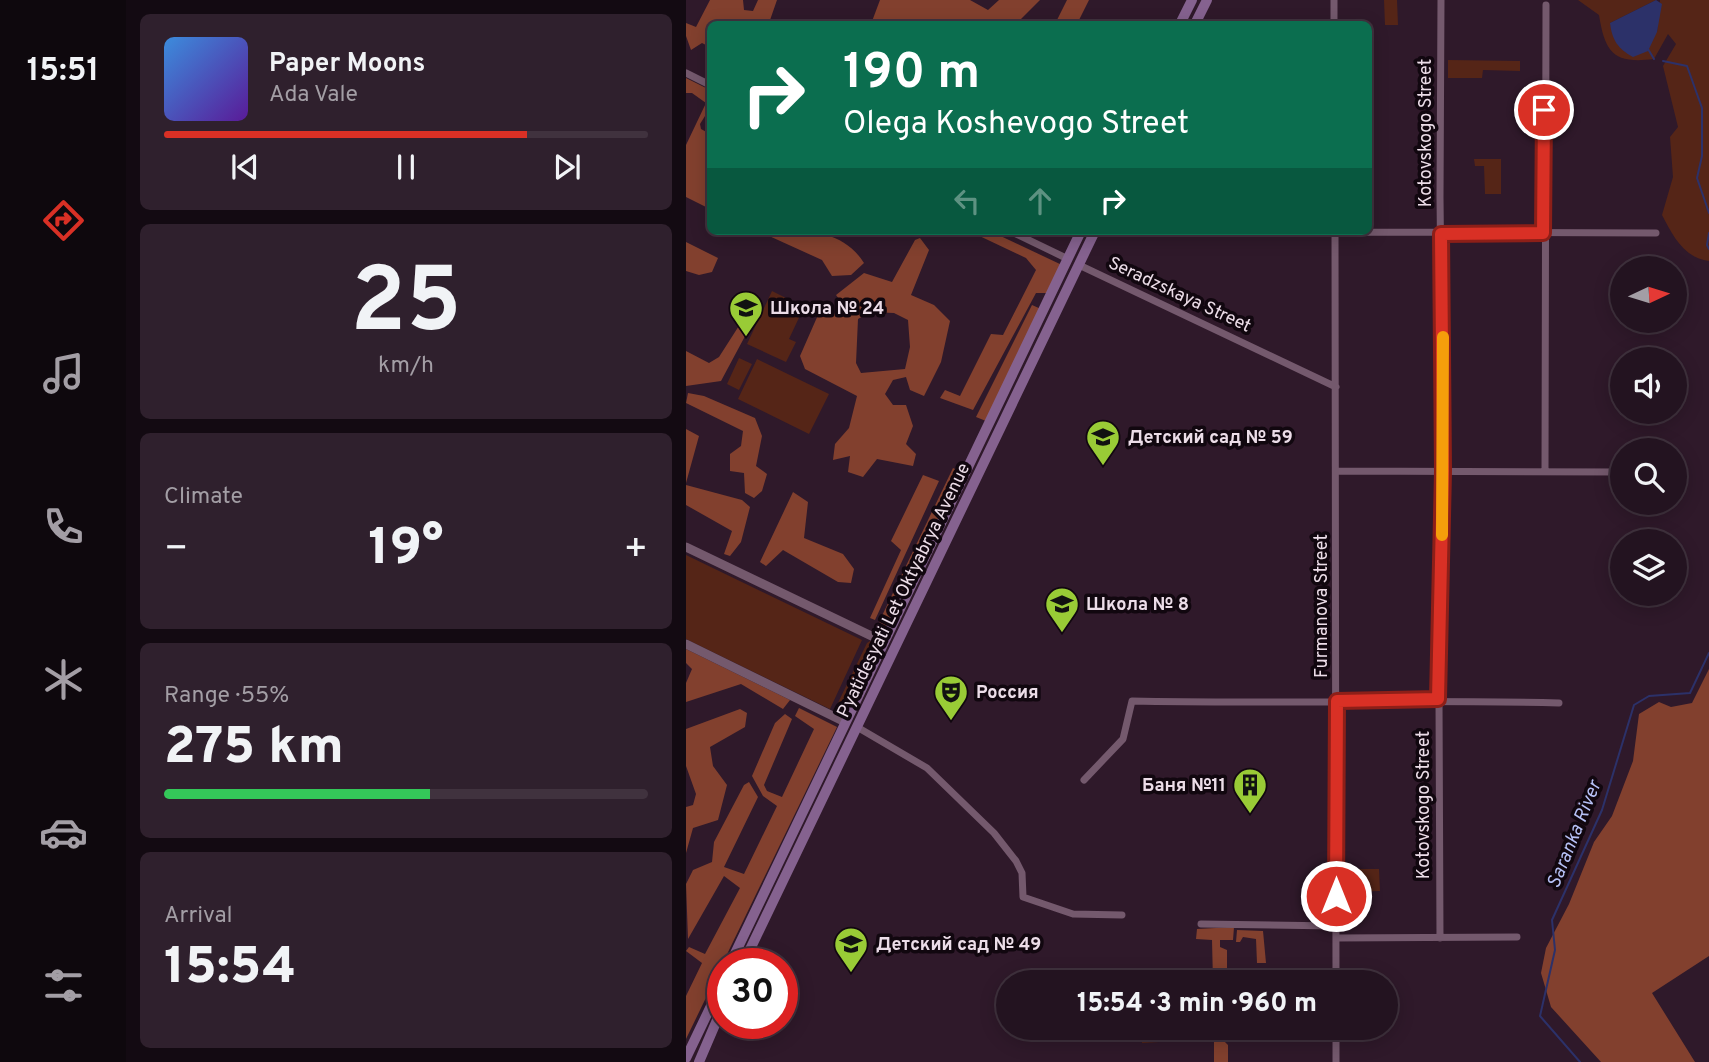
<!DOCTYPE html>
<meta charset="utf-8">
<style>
body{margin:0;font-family:Overpass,sans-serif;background:#2f202d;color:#f1f3f6;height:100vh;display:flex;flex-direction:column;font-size:26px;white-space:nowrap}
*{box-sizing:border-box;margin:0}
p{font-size:23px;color:#a39ea5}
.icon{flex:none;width:38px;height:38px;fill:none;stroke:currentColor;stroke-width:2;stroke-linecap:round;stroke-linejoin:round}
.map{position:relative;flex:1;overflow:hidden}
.panel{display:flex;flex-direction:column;gap:14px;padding:14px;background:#130a12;width:560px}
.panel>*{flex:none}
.top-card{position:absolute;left:21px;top:21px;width:665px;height:214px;border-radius:10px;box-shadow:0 4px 18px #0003,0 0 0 2px #40323e;background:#0b6e4f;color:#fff;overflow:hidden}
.needle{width:46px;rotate:86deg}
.tools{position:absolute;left:924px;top:256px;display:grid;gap:14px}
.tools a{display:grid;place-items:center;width:77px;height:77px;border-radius:50%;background:#231320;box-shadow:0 4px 18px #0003,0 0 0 2px #40323e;font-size:35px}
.speed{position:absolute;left:21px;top:948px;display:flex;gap:14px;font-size:35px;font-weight:700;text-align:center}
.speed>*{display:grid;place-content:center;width:91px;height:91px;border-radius:50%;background:#231320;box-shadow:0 4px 18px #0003,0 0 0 2px #40323e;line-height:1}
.speed .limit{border:10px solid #d22;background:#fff;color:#111}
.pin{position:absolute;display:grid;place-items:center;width:60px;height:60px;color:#fff;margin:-30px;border:4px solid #fff;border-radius:50%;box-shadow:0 2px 7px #0007}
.me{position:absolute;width:77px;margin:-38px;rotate:0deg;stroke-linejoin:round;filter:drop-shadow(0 0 5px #0008)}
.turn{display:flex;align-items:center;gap:24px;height:147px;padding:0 21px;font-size:32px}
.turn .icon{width:91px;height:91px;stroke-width:2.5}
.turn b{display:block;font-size:49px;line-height:60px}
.lanes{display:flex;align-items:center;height:66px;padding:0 21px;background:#0003;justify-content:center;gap:35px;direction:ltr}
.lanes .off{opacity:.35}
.big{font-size:52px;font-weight:800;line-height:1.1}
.panel .widget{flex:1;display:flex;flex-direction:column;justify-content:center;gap:10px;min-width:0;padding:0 24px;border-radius:10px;background:#2f202d}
.panel .dial{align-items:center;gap:0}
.dial b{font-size:91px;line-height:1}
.song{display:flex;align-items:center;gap:21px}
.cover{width:84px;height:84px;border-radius:10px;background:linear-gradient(135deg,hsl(210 70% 55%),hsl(270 70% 35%))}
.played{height:7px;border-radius:4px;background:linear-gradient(90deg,#d93025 75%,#40323e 75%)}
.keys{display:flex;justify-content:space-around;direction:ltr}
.heat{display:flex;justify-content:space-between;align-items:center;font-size:38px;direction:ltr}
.charge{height:10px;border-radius:5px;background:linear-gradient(90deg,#34c759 55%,#40323e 0)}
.trip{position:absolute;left:310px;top:970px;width:402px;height:70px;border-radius:35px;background:#231320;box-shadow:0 4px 18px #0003,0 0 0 2px #40323e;font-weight:800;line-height:70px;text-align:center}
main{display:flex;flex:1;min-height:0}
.tabs{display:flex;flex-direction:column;width:126px;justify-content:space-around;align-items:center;background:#0e080d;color:#a39ea5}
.tabs .icon{width:49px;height:49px}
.tabs .selected{color:#d93025}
.tabs b{font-size:32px;color:#f1f3f6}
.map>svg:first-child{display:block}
</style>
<main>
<nav class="tabs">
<b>15:51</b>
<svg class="icon selected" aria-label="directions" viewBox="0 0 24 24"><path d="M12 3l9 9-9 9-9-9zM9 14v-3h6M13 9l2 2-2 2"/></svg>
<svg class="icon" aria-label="music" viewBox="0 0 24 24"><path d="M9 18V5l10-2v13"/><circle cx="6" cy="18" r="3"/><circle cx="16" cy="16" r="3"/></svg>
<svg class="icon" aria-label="phone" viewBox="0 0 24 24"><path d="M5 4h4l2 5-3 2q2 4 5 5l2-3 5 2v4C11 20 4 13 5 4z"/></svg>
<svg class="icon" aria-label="climate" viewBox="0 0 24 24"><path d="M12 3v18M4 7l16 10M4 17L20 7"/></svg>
<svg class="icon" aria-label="car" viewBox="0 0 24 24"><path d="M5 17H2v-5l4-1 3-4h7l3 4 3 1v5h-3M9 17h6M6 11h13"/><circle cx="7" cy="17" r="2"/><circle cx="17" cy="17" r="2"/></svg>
<svg class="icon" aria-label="filters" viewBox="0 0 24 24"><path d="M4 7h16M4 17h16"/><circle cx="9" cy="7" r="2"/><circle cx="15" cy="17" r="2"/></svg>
</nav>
<section class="panel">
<div class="widget">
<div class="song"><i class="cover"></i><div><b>Paper Moons</b><p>Ada Vale</p></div></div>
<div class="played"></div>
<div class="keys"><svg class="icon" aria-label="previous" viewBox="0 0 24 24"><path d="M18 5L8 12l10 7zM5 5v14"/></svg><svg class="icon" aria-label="pause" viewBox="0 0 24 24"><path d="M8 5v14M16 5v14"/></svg><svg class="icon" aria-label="next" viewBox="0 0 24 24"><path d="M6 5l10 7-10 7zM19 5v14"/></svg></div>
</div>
<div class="widget dial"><b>25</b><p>km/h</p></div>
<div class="widget"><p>Climate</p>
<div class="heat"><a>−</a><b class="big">19°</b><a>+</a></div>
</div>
<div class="widget"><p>Range · 55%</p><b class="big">275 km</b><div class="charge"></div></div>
<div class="widget"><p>Arrival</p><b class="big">15:54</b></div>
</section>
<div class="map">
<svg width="1023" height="1062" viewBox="0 0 1023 1062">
<rect width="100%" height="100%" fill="#2f192a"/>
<path fill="#552517" d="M698 0H711L712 25H699Z
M892 0H970L924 23 971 32 974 0H1023V261C998 258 987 236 976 215L987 177 984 137 992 127 977 66 990 44 982 34 968 59C928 64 919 53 913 15Z
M762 60 834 61V71L797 70 796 78H762Z
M788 159H815V194H799L798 166H789Z
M86 291 118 307 103 339 110 342 100 362 61 344Z
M53 358 66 364 53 390 41 384Z
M71 359 143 394 123 434 52 399Z
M0 555 176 640 144 709 0 639Z
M184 641 188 645 161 708 152 710 149 709 181 643Z
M661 869H693L694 891 661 892Z
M455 1027H472L473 1042 456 1043Z"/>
<path fill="#82402e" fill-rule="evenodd" d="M24 0H57L58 10 67 11 72 0H91L83 23 86 24H24V47L16 43 5 50 0 36V23L10 27Z
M194 0H284L302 10 313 0H354L330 24H185Z
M381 0H403L391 24H369Z
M0 78 24 90V108L14 124 15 129 24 134V209L0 197V145L20 103 6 93H0Z
M72 231C112 231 154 225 178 263L165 275 146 276 136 260Z
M283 231H304L376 265 362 293H350L287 410 254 398 259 390 274 396 305 334 317 335 350 270 340 258Z
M234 238 243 250 225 295 248 305 264 321 255 362 238 396 224 390 220 377 207 380 199 394 207 405H220L227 426 220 444 230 454 227 466 191 459 177 477 162 472 164 456 147 460 149 444 163 428 171 396 119 369 114 356 132 315 146 317 156 303 150 295 178 273 206 282 229 240ZM184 312 208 313 222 320 224 347 219 369 175 373 170 363 172 319Z
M0 242 32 258 26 272 13 275 0 271Z
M346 305 355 309 300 421 290 417Z
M65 307 73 310 35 381 0 386V351L23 363 33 357Z
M2 393 18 396 69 418 76 436 70 466 81 474 76 491 68 498 59 493 58 473 44 471V454L55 446 57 431 0 403Z
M0 429 13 436 0 483Z
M267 468 275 472 200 626 193 622Z
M237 475 253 481 189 620 184 618 215 550 205 541Z
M0 485 56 500 64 507 55 542 44 556 38 554 46 531 0 505Z
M107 492 122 502 118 538 157 554 168 569 165 583 152 582 97 550 80 566 74 562Z
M0 649 104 700 97 709 55 684 0 702V683L6 669 0 663Z
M1023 669V956L966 993 1009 1062H915L865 1007 855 973 860 948 883 904 908 842 926 816 947 761 953 714 973 702 985 707 1006 703Z
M113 708 151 727 0 1039V996L16 963 0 951 3 947 19 954 54 888 38 876 2 939 0 884 7 870 26 862 28 842 58 785 63 782 72 797 38 867 58 874 91 806 77 796 66 776 89 723 99 714 106 719 78 785 81 791 96 797 128 729 109 716Z
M54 709 61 713 59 727 24 747 27 766 41 785 32 820 7 828 0 853V807L7 805 10 794 0 766V729Z
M548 927 547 940H534V947L541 950V982H527L526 940 510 939 511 929Z
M551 930 577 931 580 963H571L570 939 557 937 554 942H550Z
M572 972 622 973 623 982H572Z
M528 1027H544V1030L536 1031 537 1040 542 1045V1062H528Z
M592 1027H613L606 1037 592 1040Z"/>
<path fill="#2c3169" d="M970 0 976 4 971 32 962 51 947 57C932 49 926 40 924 23Z"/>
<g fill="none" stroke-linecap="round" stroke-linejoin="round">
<path stroke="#2c3169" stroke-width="2" d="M962 49 968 59
M977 61 1001 66 1016 108V156L1011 178 1023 213
M1023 233 1021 245 1023 249
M894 1062 854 1016 869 950 866 920 916 810 948 705 963 696 1004 693 1023 653"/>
<path stroke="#74596d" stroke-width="7" d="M648 0V24
M0 73 24 85
M324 231 382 259
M649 231 650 982
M649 232 970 233
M393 265 650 387
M651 471 936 472
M859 472 860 5
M171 727 241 768 308 833 330 861 336 873 337 897 387 914 436 915
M398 780 437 739 446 701C589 704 730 699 873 703
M515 924 650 926
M650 938 831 937
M754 938 753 700 757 471 754 197 755 0
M650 1027V1062"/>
<path stroke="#74596d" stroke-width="9" d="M0 547 198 642
M0 644 159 722"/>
<path stroke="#85628f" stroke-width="10" d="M494 24 506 0
M509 24 521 0
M44 964 395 231
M57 964 409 231
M0 1058 37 981
M13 1062 37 1006"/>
</g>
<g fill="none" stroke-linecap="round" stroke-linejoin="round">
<g stroke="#8d1f18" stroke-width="18">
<path id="route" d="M650 896 651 701 752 699 757 471 755 234 857 233 858 110"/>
</g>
<use href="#route" stroke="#d93025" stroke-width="12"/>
<path stroke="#f59e0b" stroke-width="12" d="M756 535 757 337"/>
</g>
<defs>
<g id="school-pin" transform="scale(1.75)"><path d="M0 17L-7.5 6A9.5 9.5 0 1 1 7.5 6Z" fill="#99cb36" stroke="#11070f"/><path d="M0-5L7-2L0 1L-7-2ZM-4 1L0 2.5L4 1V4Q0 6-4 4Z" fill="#111"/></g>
<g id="theatre-pin" transform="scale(1.75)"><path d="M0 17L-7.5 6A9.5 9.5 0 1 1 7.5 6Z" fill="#99cb36" stroke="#11070f"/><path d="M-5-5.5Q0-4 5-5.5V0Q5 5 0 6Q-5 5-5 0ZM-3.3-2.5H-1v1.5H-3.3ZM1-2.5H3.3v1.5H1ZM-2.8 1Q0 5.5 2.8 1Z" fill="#111"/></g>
<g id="building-pin" transform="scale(1.75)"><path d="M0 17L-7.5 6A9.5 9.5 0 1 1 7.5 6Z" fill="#99cb36" stroke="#11070f"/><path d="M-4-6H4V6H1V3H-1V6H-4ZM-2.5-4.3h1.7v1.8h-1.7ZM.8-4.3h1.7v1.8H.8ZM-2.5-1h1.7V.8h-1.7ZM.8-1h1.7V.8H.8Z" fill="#111"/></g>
</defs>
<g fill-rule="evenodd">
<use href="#school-pin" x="60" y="308"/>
<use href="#school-pin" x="417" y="437"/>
<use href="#school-pin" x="376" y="604"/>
<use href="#theatre-pin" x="265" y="692"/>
<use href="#building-pin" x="564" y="785"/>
<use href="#school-pin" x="165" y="944"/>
</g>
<g text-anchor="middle" stroke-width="7" stroke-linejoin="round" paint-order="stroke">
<g font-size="18" fill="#ecdde8" stroke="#11070f">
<text transform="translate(739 133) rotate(-90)" y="6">Kotovskogo Street</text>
<text transform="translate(494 294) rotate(25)" y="6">Seradzskaya Street</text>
<text transform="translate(217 590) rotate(-64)" y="6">Pyatidesyati Let Oktyabrya Avenue</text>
<text transform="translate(635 606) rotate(-90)" y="6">Furmanova Street</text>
<text transform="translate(737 805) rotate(-90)" y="6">Kotovskogo Street</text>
</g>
<g font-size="18" font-weight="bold" fill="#ecdde8" stroke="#11070f" text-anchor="start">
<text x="84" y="314">Школа № 24</text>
<text x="442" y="443">Детский сад № 59</text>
<text x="400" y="610">Школа № 8</text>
<text x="290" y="698">Россия</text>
<text x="540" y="791" text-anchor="end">Баня №11</text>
<text x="190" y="950">Детский сад № 49</text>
</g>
<g font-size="19" font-style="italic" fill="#b6c0f5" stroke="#11070f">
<text transform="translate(887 834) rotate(-68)" y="7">Saranka River</text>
</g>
</g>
</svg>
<div class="tools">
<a><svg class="needle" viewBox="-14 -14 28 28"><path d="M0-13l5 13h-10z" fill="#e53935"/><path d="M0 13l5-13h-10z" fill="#a39ea5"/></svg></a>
<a><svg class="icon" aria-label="sound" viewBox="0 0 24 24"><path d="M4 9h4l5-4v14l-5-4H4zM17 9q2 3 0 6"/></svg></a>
<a><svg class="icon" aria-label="search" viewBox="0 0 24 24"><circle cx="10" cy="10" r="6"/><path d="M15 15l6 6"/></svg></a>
<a><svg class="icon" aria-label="layers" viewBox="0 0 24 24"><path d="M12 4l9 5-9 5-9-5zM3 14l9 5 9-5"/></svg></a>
</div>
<div class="speed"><div class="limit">30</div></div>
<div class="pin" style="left:858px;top:110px;background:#d93025"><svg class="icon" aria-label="arrive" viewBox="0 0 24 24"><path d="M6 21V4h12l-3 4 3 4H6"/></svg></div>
<svg class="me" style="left:650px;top:896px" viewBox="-20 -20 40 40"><circle r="17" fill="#d93025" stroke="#fff" stroke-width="3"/><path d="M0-11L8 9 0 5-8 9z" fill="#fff"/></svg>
<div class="trip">15:54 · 3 min · 960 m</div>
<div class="top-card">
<div class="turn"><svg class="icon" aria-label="right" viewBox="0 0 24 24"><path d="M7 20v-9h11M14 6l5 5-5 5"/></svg><div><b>190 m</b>Olega Koshevogo Street</div></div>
<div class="lanes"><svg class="icon off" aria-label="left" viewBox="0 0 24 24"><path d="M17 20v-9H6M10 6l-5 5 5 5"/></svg><svg class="icon off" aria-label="ahead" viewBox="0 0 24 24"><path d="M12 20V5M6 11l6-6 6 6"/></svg><svg class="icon" aria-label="right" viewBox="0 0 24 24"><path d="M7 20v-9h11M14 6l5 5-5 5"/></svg></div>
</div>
</div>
</main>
